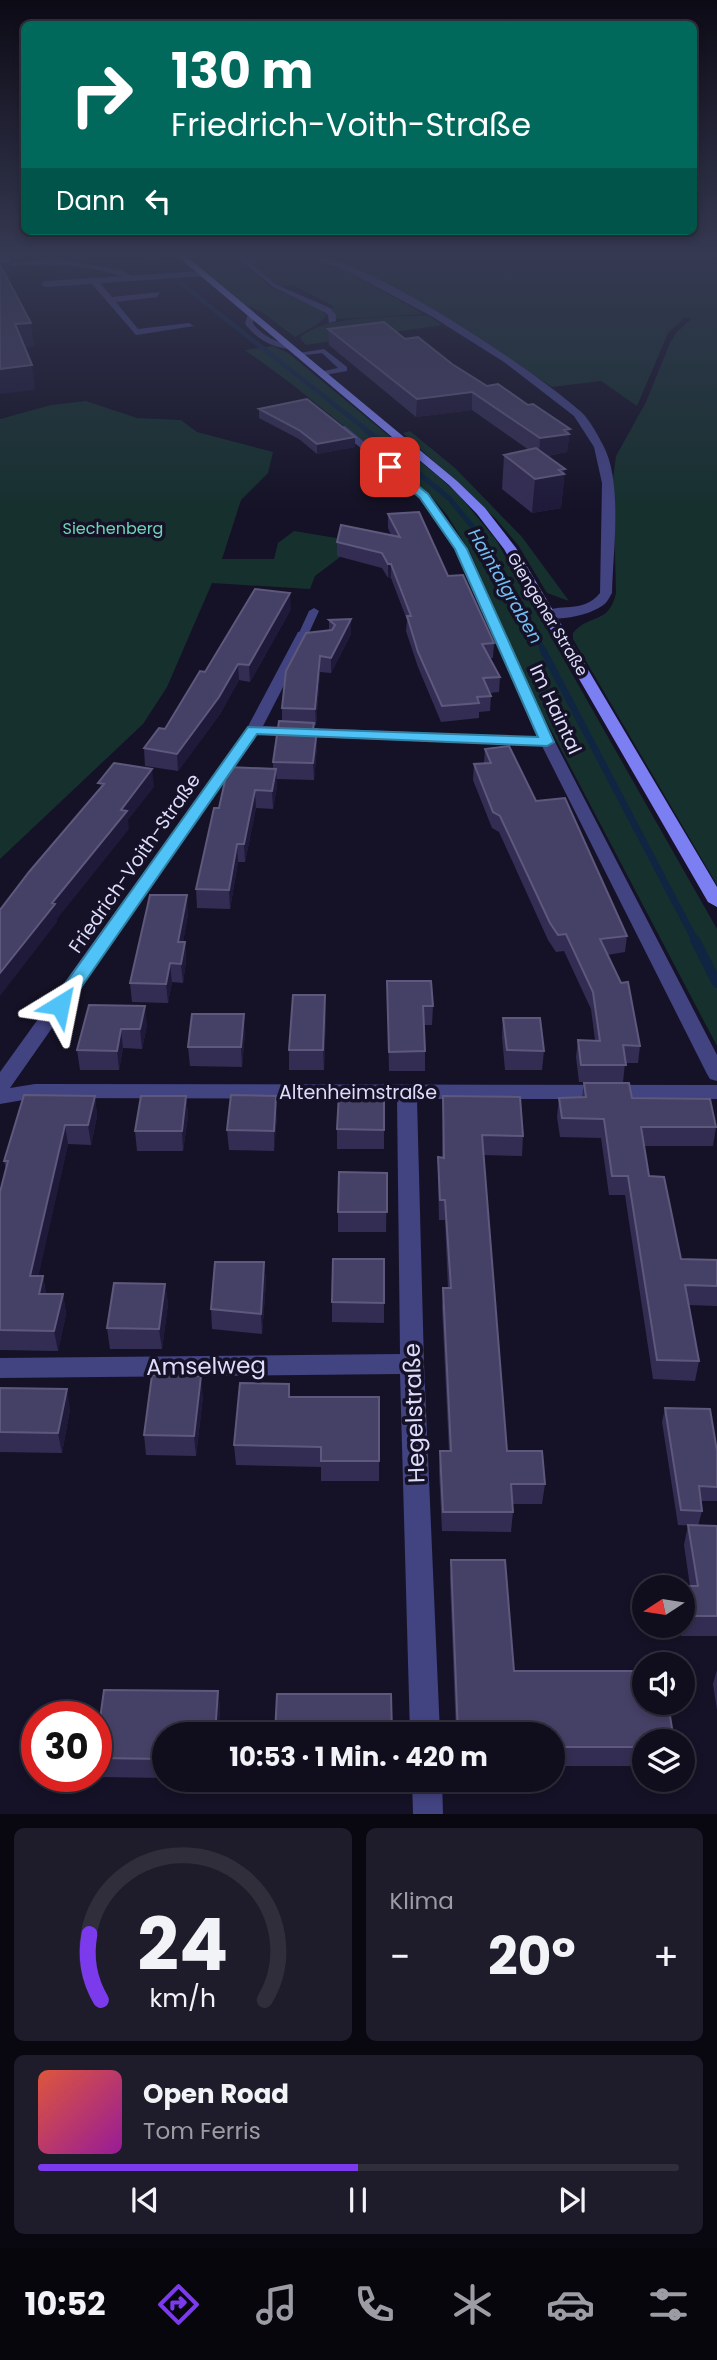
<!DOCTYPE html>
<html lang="de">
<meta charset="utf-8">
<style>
body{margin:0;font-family:Poppins,sans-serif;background:#1e1c2a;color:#f1f3f6;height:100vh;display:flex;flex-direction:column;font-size:26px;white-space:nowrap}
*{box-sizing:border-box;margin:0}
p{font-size:23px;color:#9c9ca4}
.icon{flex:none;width:38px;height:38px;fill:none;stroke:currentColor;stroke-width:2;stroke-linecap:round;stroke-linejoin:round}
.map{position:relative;height:1814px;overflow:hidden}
.sheet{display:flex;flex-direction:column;gap:14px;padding:14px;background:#090810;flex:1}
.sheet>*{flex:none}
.top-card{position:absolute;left:21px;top:21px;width:676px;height:214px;border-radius:10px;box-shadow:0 4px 10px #0003,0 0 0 2px #302e3b;background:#00695c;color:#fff;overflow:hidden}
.needle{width:46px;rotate:258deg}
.controls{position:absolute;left:632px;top:1575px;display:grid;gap:14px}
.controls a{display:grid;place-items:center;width:63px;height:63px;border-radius:50%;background:#100e1d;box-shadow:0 4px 10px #0003,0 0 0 2px #302e3b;font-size:35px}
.speed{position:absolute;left:21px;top:1701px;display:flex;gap:14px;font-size:35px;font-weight:700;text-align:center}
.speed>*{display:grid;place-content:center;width:91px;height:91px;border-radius:50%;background:#100e1d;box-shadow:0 4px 10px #0003,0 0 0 2px #302e3b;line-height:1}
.speed .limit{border:10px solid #d22;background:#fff;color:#111}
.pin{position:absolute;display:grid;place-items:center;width:60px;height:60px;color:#fff;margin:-30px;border-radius:14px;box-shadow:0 4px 10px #0006}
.me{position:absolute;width:77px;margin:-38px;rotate:35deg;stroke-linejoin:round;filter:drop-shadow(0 0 5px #0008)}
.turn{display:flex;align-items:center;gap:24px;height:147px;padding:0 35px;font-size:32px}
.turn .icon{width:91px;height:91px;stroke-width:2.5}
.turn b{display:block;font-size:49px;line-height:60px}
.then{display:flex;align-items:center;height:66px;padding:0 35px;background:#0003;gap:14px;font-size:26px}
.big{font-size:52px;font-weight:700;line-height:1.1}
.sheet .widget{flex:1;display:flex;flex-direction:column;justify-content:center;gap:10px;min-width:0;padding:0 24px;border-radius:10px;background:#1e1c2a}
.sheet .dial{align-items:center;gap:0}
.dial svg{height:182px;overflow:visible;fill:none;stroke:#302e3b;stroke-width:7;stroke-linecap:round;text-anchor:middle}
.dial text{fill:#f1f3f6;stroke:none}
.song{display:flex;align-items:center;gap:21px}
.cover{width:84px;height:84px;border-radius:10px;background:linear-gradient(135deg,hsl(10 70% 55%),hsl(300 70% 35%))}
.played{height:7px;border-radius:4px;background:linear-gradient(90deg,#7c3aed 50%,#302e3b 50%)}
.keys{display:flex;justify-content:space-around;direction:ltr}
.heat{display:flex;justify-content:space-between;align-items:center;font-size:38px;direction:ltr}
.sheet .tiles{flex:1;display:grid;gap:14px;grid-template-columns:1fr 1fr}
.widget:last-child{grid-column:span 2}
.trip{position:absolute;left:152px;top:1722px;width:413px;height:70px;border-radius:35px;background:#100e1d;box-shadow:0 4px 10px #0003,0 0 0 2px #302e3b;font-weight:700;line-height:70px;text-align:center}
.tabs{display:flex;height:112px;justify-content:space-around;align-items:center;background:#06060c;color:#9c9ca4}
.tabs .icon{width:49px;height:49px}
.tabs .selected{color:#7c3aed}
.tabs b{font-size:32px;color:#f1f3f6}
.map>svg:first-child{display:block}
</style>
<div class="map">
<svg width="717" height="1814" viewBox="0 0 717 1814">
<rect width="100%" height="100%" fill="#151227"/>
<path fill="#16302e" d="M186 256H233L270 287 321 310 326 316 318 324 295 337 262 312 244 304Z
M252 256H305L333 264 424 314 336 319 327 309 335 307 293 285 279 286 245 259 252 258Z
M318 256H717V885L573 639V633C590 613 609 625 616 593L613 479 616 456 646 402 670 343 676 333 692 318H684L668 333 637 406 601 381 552 387 426 305 360 271Z
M427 315 442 325 306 345 300 338C324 314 393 318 427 315Z
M273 346 288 353 439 477 460 496 496 540 717 929V1046L532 694 470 552 447 515 431 496 289 382 245 350Z
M86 401 137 418 181 420 197 432 273 452 268 473 241 500 222 559H274L278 543 294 531 360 542 315 576 310 589 212 583 167 687 143 724 0 859V419L51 405Z
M410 431 455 468 522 537 569 601 547 593 518 545 496 519 403 433Z"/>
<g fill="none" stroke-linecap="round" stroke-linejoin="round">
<path stroke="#102542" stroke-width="4.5" d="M146 256 364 428"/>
<path stroke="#102542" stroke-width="5" d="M361 426 449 498 476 531 544 651"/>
<path stroke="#102542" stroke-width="7" d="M543 650 696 942"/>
<path stroke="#102542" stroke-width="10" d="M695 940 717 983"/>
<path fill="#424381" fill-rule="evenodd" d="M47 256H53L55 259 121 270 138 279 135 281C94 265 57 263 13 266L10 264 48 259Z
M235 256H242L277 285 330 308 336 315V321L329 323 328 315 324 312 273 287Z
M248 313H254L253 324C264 337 276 342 293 345V349C273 349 257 339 245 324Z
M324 349 347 367V371L319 376V372L338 368 322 353 297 356 293 354Z
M339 426H345L427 494V498H421L339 430Z
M314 608 319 611 308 635 303 638 299 637 298 635 309 611Z"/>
<path fill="#424381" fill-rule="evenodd" d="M308 256C362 254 535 371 579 410 589 418 597 434 603 445 623 482 613 551 612 593 609 598 607 603 602 606 589 615 554 624 542 614 559 601 582 615 600 593L602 483 594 447 574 416 504 362 431 316 347 271Z
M203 271 206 276 100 283 112 297 160 292 157 297 116 302 138 329 189 323 194 326 136 335 92 284 45 287 41 284 45 281Z
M420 494H428L467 549 555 742 717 1055V1081L710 1079 707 1074 542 746 257 735 10 1088 35 1084 717 1085V1099H417L424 1364 440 1734H410L400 1374 0 1378V1358L400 1354 397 1099 35 1098 0 1104V1072L246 730 298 632 303 631 310 635 263 726 537 737 455 549 418 496Z
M412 1780H442L443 1814H413Z"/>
<path fill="#7c7ff2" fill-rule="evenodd" d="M177 256H186L457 481 485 508 516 548 717 887V907L708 902 504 549 477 514 449 485Z"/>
</g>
<path fill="#332d53" d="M328 329 405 339 452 364 487 386 528 405 570 429 567 452 547 456 565 469 561 508 532 513 502 489 504 455 529 450 472 410 416 417 329 345Z
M259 409 355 437V447L317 454 299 439 259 418Z
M388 514 448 576 494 643 493 658H490L500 677 499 692 489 693 491 696 490 711 479 712V718L441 722 418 667 406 631 407 620 391 578H388L382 568 337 556V542L391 535 388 528Z
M291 609 250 682 239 680 220 714 178 771 145 766 144 748 165 729 205 672Z
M351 619V634L331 673 320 672 316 725H314L317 746 314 780 276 779 277 786 273 809 256 808 245 862H238L230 909 197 908 196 889 219 808 273 768V762L282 721V708L329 630V620Z
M485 749 536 801 627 936 625 952 607 955 640 1046 638 1063H625L623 1082H579L576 1057 578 1040H595L591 1009 564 951 556 952 548 940 499 832 492 828 473 780 474 764 484 763Z
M188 914 183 942H185L186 961 183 983 172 982 168 1003 132 1002 130 983Z
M387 981 433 1006 432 1025H424L425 1051V1071H389Z
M89 1005 147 1025 142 1049 123 1048 119 1070H80L77 1050Z
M326 1014 324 1070H289V1050Z
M503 1018 544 1051 542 1070H505L502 1037Z
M245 1033 242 1067 190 1066 188 1047Z
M584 1083 716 1127 713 1146H644L649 1176 681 1259 717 1260V1306L688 1305 699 1361 695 1381 653 1379 625 1195H609L601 1138 560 1137 557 1117 559 1098 582 1097Z
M384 1095V1149H337V1129Z
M95 1096 97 1116 91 1145 68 1144 38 1276H43L46 1294H63L66 1314 58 1351 0 1350V1192L6 1169 4 1161Z
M186 1096 188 1116 183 1151H137L135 1131Z
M443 1096 523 1136 522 1156 484 1155 507 1451 545 1484 542 1504H512L513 1512 511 1532 442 1531 439 1471 440 1451H449L442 1308 443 1288H448L445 1220H439L438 1177V1157L442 1158Z
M277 1115 274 1151 229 1150 227 1130Z
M387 1173 386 1232H338V1212Z
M384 1259V1323L332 1322V1302Z
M264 1262 266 1282 262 1334 212 1329 211 1309Z
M165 1284 168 1304 162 1349H110L107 1328Z
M289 1384 290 1397H379V1481H321V1467L236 1465 234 1445Z
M0 1388 70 1409 62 1453 0 1452Z
M203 1396 196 1456 146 1455 144 1435Z
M665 1408 717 1451V1501H701L702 1511 698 1526 678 1525 662 1422Z
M688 1525 717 1526V1636H681L680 1626H682V1587L690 1586 684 1545Z
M451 1560 514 1671 644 1741V1766H553V1734H456L450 1580Z
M717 1670V1710L713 1684Z
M218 1691 220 1710 218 1734H164V1778L99 1777 96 1765V1748Z
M274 1780H391V1782L274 1781Z"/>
<path fill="#1f1a3a" d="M9 261 12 283 1 284 0 262Z
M31 323 34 346 18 348 15 324Z
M32 365 35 390 0 394V369Z
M472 392V410L416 417 417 399Z
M570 429 567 452 539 457 540 438 564 430Z
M355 437V447L317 454V444Z
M565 469 561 508 532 513 535 479 559 470Z
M388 564H391V578H388Z
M290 593 291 609 250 682 249 665Z
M351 619V634L331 673V658Z
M320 656V672L316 725 315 709Z
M238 664 239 680 220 714 178 771 177 754Z
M317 729V746L314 780 313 763Z
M152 769 154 787 128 820 129 829 57 919V922L0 996V973L121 810Z
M276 769 277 786 273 809 272 791Z
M255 790 256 808 245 862 244 844Z
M237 844 238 862 230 909 229 890Z
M187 895 188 914 180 961 178 942Z
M185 942 186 961 183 983 181 964Z
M170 963 172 982 168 1003 166 984Z
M325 995 326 1014 324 1070 323 1050Z
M145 1006 147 1025 142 1049 140 1029Z
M244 1014 245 1033 242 1067 241 1047Z
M121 1029 123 1048 119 1070 117 1051Z
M95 1096 97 1116 91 1145 88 1125Z
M186 1096 188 1116 183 1151 182 1131Z
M276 1096 277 1115 274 1151V1131Z
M65 1125 68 1144 34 1296 30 1276Z
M264 1262 266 1282 262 1334 261 1314Z
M43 1276 46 1296 39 1294Z
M165 1284 168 1304 162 1349 159 1329Z
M63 1294 66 1314 58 1351 54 1331Z
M201 1376 203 1396 196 1456 194 1436Z
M67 1389 70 1409 62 1453 58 1433Z
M218 1691 220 1710 218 1734H215Z"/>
<path fill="#454065" stroke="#5d587c" stroke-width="2" d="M0 256H5L9 261 0 262Z
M0 265 31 323 15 324 32 365 0 369Z
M384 322 405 339 418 337 452 364 487 386 498 384 528 405 533 404 570 429 564 430 569 434 540 438 472 392 417 399 328 329Z
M307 399 355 437 317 444 299 430 259 409Z
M536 448 565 469 559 470 564 474 535 479 504 455Z
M419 512 448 576 463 575 494 643 482 644 500 677 483 678 491 696 477 697 479 703 442 706 418 652 407 616H411L391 564H388L382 553 337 542 341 525 400 537 388 514Z
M255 589 290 593 249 665 238 664 219 697 177 754 144 748 159 728 165 729 200 671 205 672Z
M351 619 331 658 320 656 315 709 282 708 286 671 306 633 332 630 335 625 329 620Z
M279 721 314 723 313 729H317L313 763 273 762Z
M509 746 536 801 565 798 627 936 600 939 621 983 628 982 640 1046 623 1045 626 1065H581L578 1040 600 1041 593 992 566 934 558 935 550 923 500 816 493 812 474 764 491 763 485 749Z
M114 763 152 769 121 810 127 811 52 903 55 904 0 973V910L29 872 104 784 98 783Z
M228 767 276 769 272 791 255 790 244 844H237L229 890 196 889 214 808H219Z
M150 895H187L178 942H185L181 964 170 963 166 984 130 983Z
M387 981H431L433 1006H423L425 1051 389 1052Z
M293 995H325L323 1050H289Z
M89 1005 145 1006 140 1029H121L117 1051 77 1050Z
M192 1014H244L241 1047H188Z
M503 1018H540L544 1051 507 1050Z
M584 1083H629L632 1098 710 1099 716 1127H641L649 1176 664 1177 681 1259 717 1260V1286L685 1285 699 1361 657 1360 628 1176H612L604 1119 562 1118 559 1098 586 1097Z
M339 1094 384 1095V1130L337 1129Z
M24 1095 95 1096 88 1125H65L30 1276H43L39 1294H63L54 1331 0 1330V1192L8 1161H4Z
M231 1095 276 1096 274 1131 227 1130Z
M141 1096H186L182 1131H135Z
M443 1096 520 1097 523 1136 482 1135 507 1451H542L545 1484H511L513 1512H443L440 1451H451L443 1288H451L445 1200H440L438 1157 444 1158Z
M339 1172 387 1173V1212H338Z
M333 1259H384V1303L332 1302Z
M215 1262H264L261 1314 211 1309Z
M114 1283 165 1284 159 1329 107 1328Z
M152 1375 201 1376 194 1436 144 1435Z
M240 1383 289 1384V1397H379V1461H321V1447L234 1445Z
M0 1388 67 1389 58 1433 0 1432Z
M665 1408 710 1409 717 1451V1487L699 1486 702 1511 681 1510Z
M688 1525 717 1526V1616H685L682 1596V1587L681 1586H698Z
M451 1560H505L514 1671H644V1703H668L674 1741H644V1747H553V1734H458Z
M104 1690 218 1691 215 1734H164V1759L96 1758V1748Z
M277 1694H391L392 1734H275Z"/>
<linearGradient id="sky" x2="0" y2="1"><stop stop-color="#0c0a15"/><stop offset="0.5" stop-color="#353952"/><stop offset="1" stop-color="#353952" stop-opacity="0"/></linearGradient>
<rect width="717" height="510" fill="url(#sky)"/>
<path fill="#4fc3f7" stroke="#337fa1" stroke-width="2" d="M386 465H393L428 494 467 549 554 742 547 746 257 734 66 1009H53L51 1005 53 1001 248 727 538 737 455 549 420 498 386 469Z"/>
<g text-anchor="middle" stroke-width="7" stroke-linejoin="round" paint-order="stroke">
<g font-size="16" fill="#6ed5b6" stroke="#151227">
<text x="113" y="534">Siechenberg</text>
</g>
<g font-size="16" fill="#dedcfb" stroke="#151227">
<text transform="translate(548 614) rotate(59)" y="6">Giengener Straße</text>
</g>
<g font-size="18" font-style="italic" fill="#74bef1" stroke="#151227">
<text transform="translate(505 586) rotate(60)" y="6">Haintalgraben</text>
</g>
<g font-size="19" fill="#dedcfb" stroke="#151227">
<text transform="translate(556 709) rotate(65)" y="7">Im Haintal</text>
<text transform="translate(134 863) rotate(-55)" y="7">Friedrich-Voith-Straße</text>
<text x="358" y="1099">Altenheimstraße</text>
</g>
<g font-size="23" fill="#dedcfb" stroke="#151227">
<text transform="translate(206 1366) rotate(-1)" y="8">Amselweg</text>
<text transform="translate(414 1413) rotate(-92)" y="8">Hegelstraße</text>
</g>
</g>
</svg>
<div class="controls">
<a><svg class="needle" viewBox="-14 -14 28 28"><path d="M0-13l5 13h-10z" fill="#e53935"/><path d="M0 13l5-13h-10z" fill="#9c9ca4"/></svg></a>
<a><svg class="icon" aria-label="sound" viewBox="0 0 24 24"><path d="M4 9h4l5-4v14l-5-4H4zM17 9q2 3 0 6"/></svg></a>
<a><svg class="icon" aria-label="layers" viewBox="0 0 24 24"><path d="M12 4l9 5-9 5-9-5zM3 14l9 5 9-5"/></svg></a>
</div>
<div class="speed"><div class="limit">30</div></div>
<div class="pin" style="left:390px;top:467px;background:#d93025"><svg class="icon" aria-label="arrive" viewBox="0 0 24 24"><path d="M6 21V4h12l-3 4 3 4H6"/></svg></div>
<svg class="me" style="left:60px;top:1005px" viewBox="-20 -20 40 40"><path d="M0-17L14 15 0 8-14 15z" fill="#4fc3f7" stroke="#fff" stroke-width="4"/></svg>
<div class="trip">10:53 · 1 Min. · 420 m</div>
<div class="top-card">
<div class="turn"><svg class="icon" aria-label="right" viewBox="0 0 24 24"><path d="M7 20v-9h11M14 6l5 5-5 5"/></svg><div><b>130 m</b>Friedrich-Voith-Straße</div></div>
<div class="then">Dann<svg class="icon" aria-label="left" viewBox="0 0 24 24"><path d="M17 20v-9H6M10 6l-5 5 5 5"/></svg></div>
</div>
</div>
<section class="sheet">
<div class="tiles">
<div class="widget dial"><svg viewBox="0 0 100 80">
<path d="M14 69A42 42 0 1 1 86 69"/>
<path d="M14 69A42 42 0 0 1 9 40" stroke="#7c3aed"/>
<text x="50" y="56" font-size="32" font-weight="700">24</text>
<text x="50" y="72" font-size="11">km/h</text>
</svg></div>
<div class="widget"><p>Klima</p>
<div class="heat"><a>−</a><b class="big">20°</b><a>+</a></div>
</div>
<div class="widget">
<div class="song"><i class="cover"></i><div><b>Open Road</b><p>Tom Ferris</p></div></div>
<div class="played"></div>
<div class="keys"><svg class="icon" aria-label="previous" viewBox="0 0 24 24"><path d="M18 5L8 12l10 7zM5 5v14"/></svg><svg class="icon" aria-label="pause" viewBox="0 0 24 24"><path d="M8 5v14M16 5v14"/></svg><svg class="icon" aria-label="next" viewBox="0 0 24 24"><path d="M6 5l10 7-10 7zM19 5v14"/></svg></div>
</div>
</div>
</section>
<nav class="tabs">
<b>10:52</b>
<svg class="icon selected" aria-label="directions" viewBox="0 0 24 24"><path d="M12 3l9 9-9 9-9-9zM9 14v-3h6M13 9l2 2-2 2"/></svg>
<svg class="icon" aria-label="music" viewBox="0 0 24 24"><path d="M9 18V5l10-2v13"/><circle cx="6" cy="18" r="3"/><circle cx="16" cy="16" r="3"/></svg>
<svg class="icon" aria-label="phone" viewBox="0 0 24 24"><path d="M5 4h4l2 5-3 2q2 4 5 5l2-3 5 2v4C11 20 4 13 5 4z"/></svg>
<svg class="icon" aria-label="climate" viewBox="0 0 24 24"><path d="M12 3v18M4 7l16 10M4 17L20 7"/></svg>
<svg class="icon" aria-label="car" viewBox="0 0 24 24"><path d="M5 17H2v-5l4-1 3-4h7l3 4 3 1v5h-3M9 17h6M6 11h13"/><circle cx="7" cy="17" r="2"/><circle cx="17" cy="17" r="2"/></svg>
<svg class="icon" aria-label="filters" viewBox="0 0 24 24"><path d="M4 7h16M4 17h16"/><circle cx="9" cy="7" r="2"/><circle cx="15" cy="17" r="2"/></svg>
</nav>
